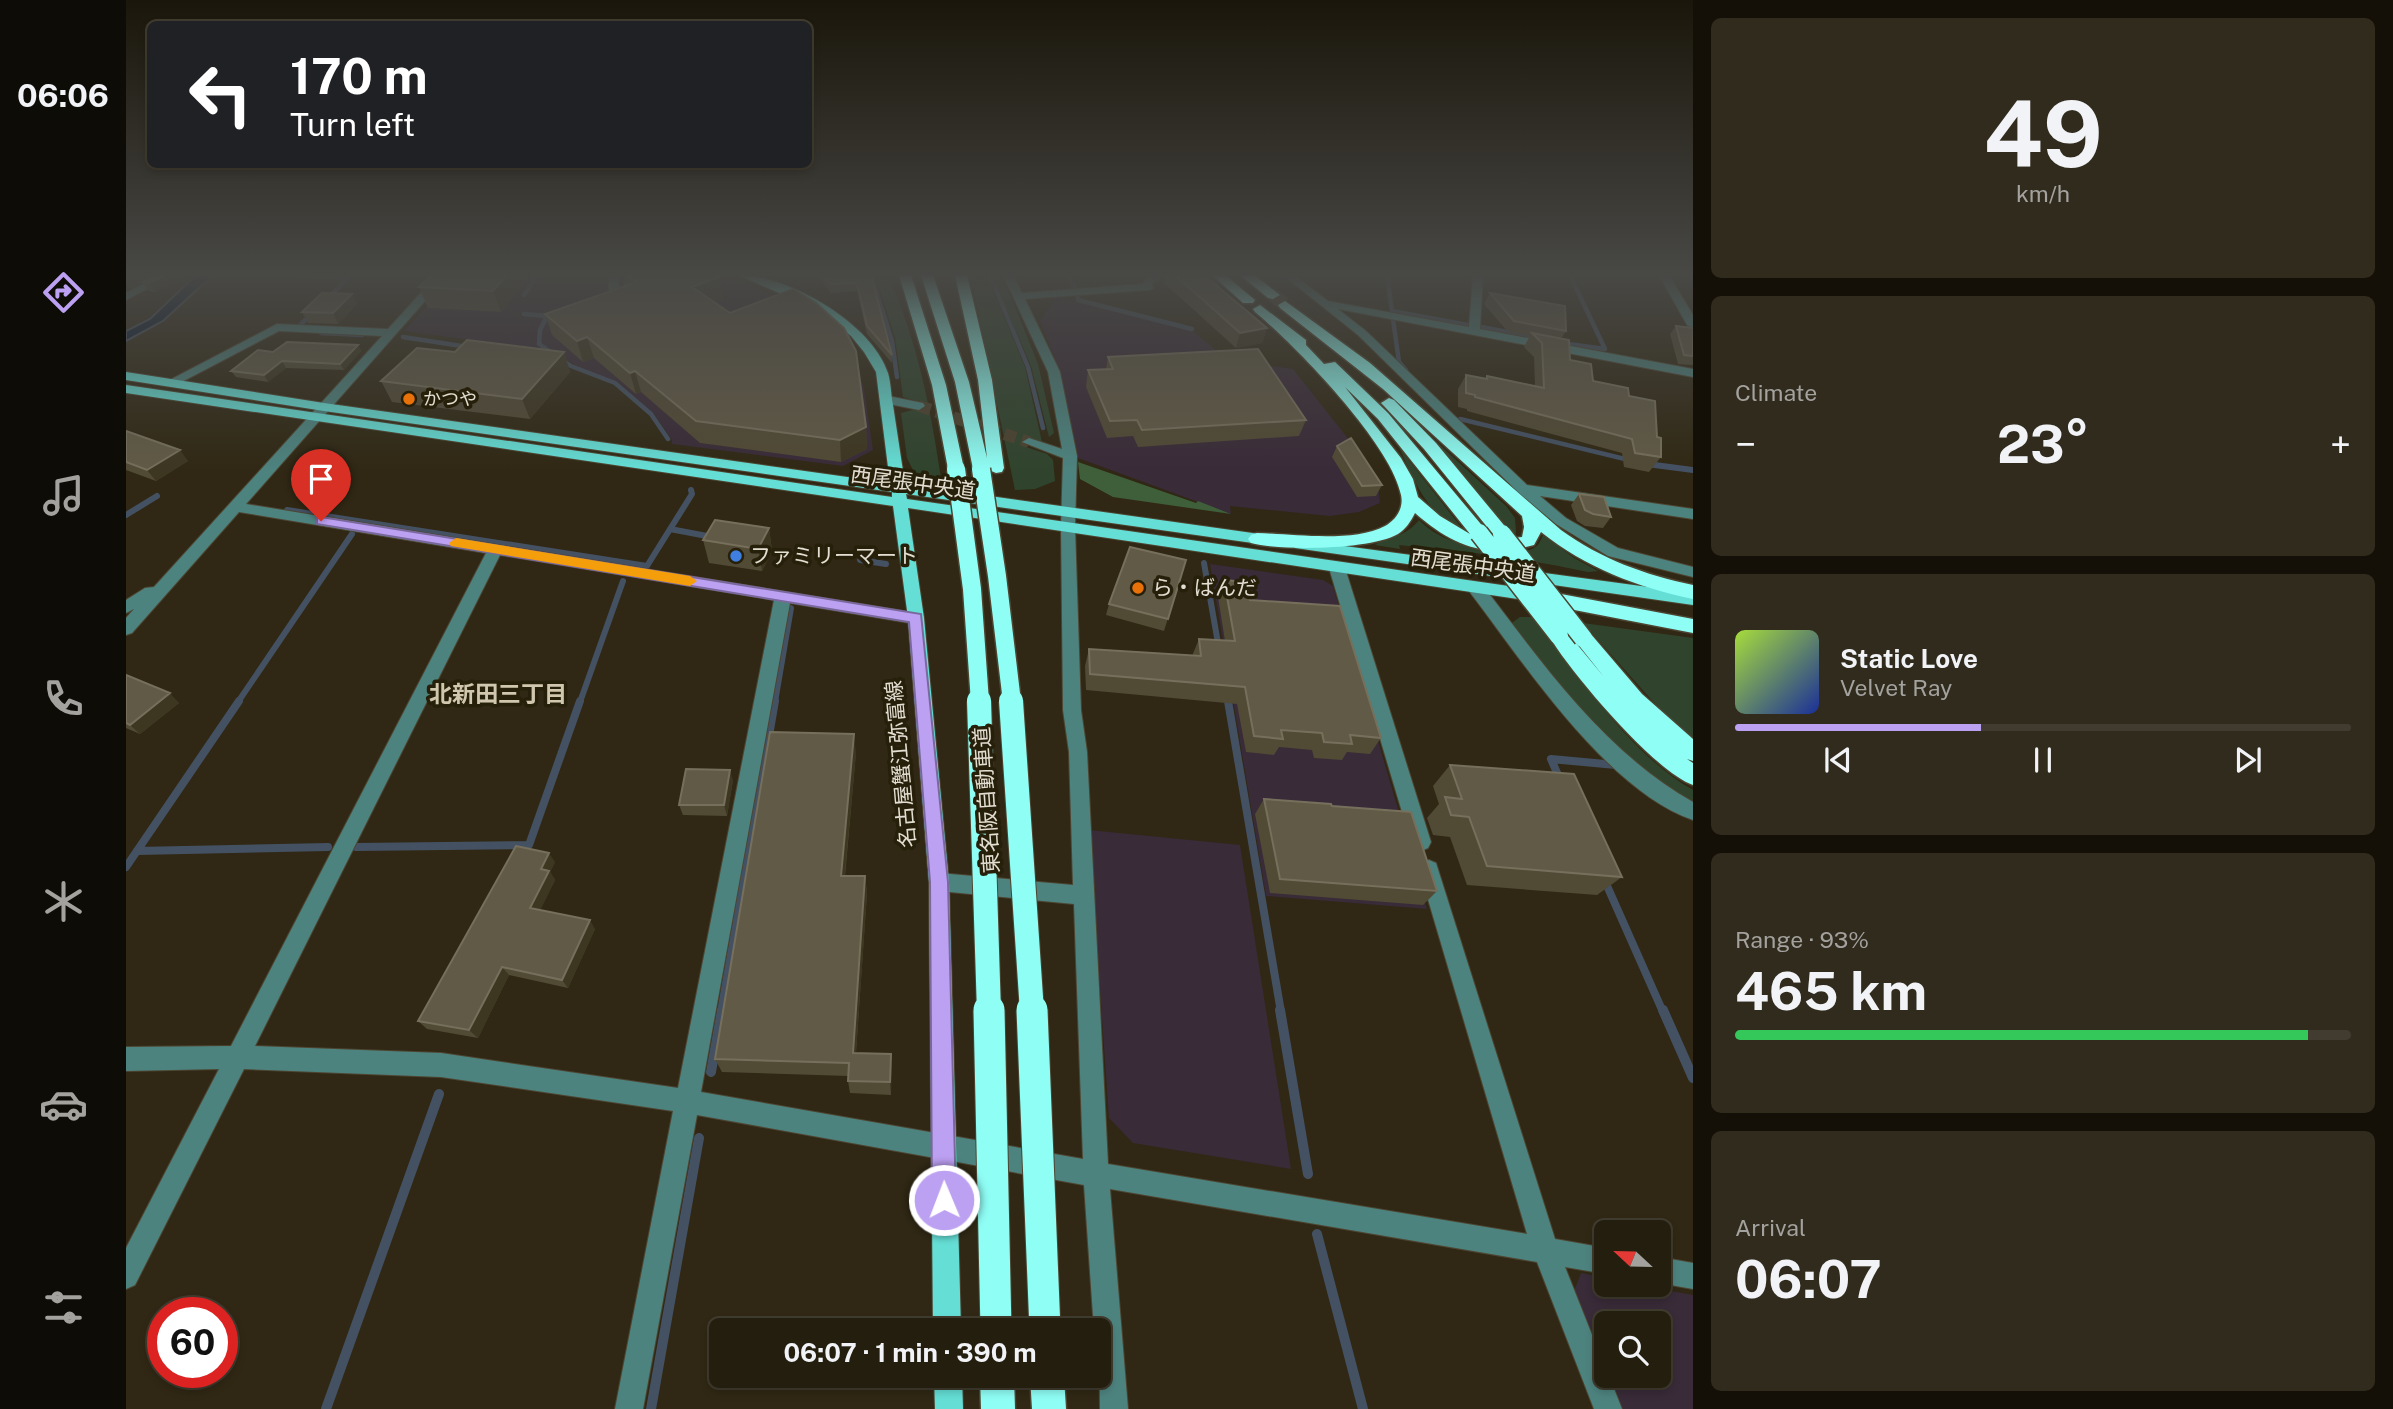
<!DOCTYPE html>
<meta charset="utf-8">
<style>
body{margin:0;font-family:"Public Sans","Noto Sans JP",sans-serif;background:#302b1d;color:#f1f3f6;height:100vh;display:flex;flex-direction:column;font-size:26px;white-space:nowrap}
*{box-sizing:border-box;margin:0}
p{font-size:23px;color:#a3a29e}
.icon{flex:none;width:38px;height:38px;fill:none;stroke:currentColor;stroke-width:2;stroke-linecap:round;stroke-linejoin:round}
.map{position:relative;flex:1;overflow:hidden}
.drawer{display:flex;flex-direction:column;gap:18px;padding:18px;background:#141008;width:700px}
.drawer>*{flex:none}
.hud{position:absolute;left:21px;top:21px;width:665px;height:147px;border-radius:10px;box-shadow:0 4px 10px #0003,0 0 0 2px #413c2f;background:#202124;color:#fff;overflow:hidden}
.needle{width:46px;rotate:292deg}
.fabs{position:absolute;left:1468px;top:1220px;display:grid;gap:14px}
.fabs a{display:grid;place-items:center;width:77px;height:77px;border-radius:10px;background:#241e0f;box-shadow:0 4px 10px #0003,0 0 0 2px #413c2f;font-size:35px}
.speed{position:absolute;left:21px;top:1297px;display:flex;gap:14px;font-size:35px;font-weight:700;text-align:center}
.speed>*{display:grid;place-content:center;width:91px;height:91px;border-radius:50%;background:#241e0f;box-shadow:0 4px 10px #0003,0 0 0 2px #413c2f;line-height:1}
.speed .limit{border:10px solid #d22;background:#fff;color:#111}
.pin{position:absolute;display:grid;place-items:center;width:60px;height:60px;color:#fff;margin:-72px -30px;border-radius:50% 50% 50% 0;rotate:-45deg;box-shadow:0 0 7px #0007}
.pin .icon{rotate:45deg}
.me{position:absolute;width:77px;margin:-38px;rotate:359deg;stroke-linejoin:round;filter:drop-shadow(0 0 5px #0008)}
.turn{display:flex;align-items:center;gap:24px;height:147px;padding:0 28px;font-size:32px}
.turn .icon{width:91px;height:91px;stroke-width:2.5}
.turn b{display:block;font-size:49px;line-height:60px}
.big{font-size:52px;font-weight:700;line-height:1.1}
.drawer .widget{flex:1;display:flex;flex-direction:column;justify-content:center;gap:10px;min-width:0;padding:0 24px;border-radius:10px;background:#302b1d}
.drawer .dial{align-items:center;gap:0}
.dial b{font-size:91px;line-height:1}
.song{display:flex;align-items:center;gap:21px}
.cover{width:84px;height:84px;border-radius:10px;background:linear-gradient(135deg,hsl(80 70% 55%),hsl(230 70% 35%))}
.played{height:7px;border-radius:4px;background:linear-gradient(90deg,#bca0f2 40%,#413c2f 40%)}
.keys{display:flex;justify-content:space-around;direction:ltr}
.heat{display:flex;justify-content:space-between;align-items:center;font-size:38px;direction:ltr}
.charge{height:10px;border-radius:5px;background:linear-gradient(90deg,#34c759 93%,#413c2f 0)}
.trip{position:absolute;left:583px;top:1318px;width:402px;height:70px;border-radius:10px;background:#241e0f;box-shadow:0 4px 10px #0003,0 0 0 2px #413c2f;font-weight:700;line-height:70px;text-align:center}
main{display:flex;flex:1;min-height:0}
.menu{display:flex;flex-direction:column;width:126px;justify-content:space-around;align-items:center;background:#0e0c06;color:#a3a29e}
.menu .icon{width:49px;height:49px}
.menu .active{color:#bca0f2}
.menu b{font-size:32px;color:#f1f3f6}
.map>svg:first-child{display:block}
</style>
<main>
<nav class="menu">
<b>06:06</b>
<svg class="icon active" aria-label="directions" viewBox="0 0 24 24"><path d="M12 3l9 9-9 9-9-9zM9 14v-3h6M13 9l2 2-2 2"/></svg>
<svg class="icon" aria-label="music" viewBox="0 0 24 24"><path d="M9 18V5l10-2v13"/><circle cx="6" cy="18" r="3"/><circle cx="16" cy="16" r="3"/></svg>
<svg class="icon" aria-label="phone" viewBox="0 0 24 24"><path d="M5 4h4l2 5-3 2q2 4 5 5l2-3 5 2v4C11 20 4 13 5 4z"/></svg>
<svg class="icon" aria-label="climate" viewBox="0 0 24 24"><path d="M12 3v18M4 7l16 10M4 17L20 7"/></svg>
<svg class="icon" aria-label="car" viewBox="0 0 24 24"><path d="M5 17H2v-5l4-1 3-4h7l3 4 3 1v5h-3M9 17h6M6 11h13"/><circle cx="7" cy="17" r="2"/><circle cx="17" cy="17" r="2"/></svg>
<svg class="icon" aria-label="filters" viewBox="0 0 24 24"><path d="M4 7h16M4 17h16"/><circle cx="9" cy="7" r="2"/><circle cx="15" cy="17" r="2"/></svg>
</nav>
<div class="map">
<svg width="1567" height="1409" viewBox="0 0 1567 1409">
<rect width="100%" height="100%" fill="#302814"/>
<path fill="#392b38" d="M329 275H592L647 295 673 308 731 366 738 389 747 450 717 466 546 444V440L528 414 493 383 458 370 426 351 278 331Z
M930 296 1065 329 1101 360 1167 369 1243 465 1252 485 1254 503 1233 512 1204 516 1104 506 1105 514 952 458 934 373 914 321Z
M1084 564 1197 580 1207 586 1301 909 1140 896Z
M963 830 1114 845 1165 1169 1007 1143 983 1118Z
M1455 1273 1480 1278V1284L1512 1285 1567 1295V1409H1494L1481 1376H1533V1323H1480V1374L1448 1291Z"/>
<path fill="#30442d" d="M749 275H762C792 344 804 405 815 478L788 472 781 458 775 413 793 408V402L777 397 769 338Z
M844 275H861L899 367 916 442 898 438 900 447 921 454 927 460 929 481 909 489 889 490Z
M866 275H876L912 364 928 433 923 437 905 366Z
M1303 435 1380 506 1389 518 1390 533 1386 534Z
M1274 449 1335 527C1303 519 1286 477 1274 449Z
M1293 520C1316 544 1349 548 1380 550 1389 550 1400 553 1408 548 1413 545 1415 540 1417 535L1448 558 1472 571 1462 572C1399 558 1337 551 1273 545L1274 549 1249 545C1264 535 1279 538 1293 520Z
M1394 617H1406C1453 675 1502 753 1567 790V806L1484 746 1383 625Z
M1457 623 1567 638V740L1539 715Z"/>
<path fill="#3f5f3a" d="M952 462 1070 503 1072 501 1105 514 987 497 954 479Z"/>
<path fill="#001534" stroke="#445163" stroke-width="2" d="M87 275 37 321 0 341V331L24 319 69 276Z"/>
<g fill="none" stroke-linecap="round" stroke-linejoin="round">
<path stroke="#445163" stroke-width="4.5" d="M172 275 170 276 222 278 202 298
M745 275 766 341 771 377
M864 275 902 367 917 428
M943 275 949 289
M1261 275 1266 311 1342 325
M951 294 952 300 1066 329
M398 295 412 275
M398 314 421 316 414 330 413 344 445 366 489 383 525 414 542 439
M1267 319 1273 362 1280 370
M175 324 186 314
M1355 327 1413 338
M195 333 236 335
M277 337 342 347
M1435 343 1479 349 1444 275
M1334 419 1503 460"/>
<path stroke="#445163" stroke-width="6" d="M1521 464 1567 470
M161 510 521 566 566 494 565 490
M0 515 31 496
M544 529 581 536
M734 560 760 564
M1078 563 1093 649
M1101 695 1102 702
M112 702 226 534
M454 702 497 581
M649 702 665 608"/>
<path stroke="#445163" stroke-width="8" d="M1102 701 1155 1012
M1435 782 1425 759 1490 765 1488 762
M230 847 403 845 454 701
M11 851 202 847
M0 867 113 701
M1478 879 1537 1012
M595 1012 649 701"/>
<path stroke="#445163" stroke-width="10" d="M1154 1010 1182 1174
M1537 1010 1567 1078
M585 1072 596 1010
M1191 1234 1237 1409
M200 1409 313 1094
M525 1409 573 1138"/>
<path stroke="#4b4330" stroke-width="12" stroke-dasharray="12 6" stroke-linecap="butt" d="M793 406 903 442"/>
<path stroke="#4b4330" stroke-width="14" stroke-dasharray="14 7" stroke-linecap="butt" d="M1147 295 1159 305"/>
<g stroke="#4d4532" stroke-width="2">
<path id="minor" d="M34 275H47L0 300V293Z
M311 275H322L120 504 796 614 798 618 796 622 790 624 664 603 575 1092 957 1159 948 904 813 891 806 889 803 882 806 875 813 873 947 885 943 752 937 710 935 527 937 458 896 442 903 438 936 449 922 372 877 275H887L896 293 1016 284 1025 275H1037L1026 284 1027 289 1023 290 899 299 934 372 951 456 949 527 955 710 961 752 982 1164 1401 1234 1293 869 1296 863 1303 860 1310 863 1429 1239 1480 1248V1274L1439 1267 1480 1370V1376H1483L1496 1409H1468L1411 1262 984 1189 1002 1409H974L973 1330H968L958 1185 571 1115 517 1409H489L547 1111 315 1077 118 1069 9 1285 0 1289V1248L93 1069 0 1071V1047L105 1046 360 553 113 512 6 633 0 635V618L8 609 0 613V600L19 588 28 587 256 336 153 331 48 386 38 383 151 324 262 329ZM374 555 648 600 552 1088 315 1053 129 1046Z
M482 275H492L495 309 485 307Z
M1157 275H1168L1202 301 1343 327 1347 275H1357L1354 329 1567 369V377L1212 309 1240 331 1401 485 1567 509V519L1414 496 1440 518 1492 548 1567 567V577L1482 556 1430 524 1392 492 1232 335Z
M1533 275H1543L1567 315V328L1561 325Z
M762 396 797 403 799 406 793 410 758 403 756 400Z
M1211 563 1219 568 1305 842 1302 848 1295 851 1288 848 1285 842 1203 568Z
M1349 582 1355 583C1417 664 1477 751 1567 802V820C1480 790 1398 663 1343 591L1341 587Z
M1533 1257 1567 1263V1289L1533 1283Z"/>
</g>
<g stroke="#4d4532" stroke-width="2">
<path id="major" d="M612 275C662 275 746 323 762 373 765 383 765 395 767 405 771 431 775 458 779 484L1147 536 1154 541 1147 546 780 494 781 499 1411 590 1419 596 1411 602 782 508 798 618 823 882 835 1330H807L803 882 782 618 767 506 0 393V385L766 497V492L198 411 0 380V372L198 403 764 483 750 372 738 352 725 336 694 311Z
M1174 540 1567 593V605L1169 548 1167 545 1169 542Z
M808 1376H836L837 1409H809Z"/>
</g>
<g stroke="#4d4532" stroke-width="3">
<path id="highway" d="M773 275H785L820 385 838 469 836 473 830 474 822 469 806 385Z
M795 275H807L843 382 861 458 852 380 829 275H841L866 380 878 468 876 472 870 473 863 470 855 474 847 469 829 382Z
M1086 275H1099L1129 300 1127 303H1117Z
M1114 275H1128L1154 295 1147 299 1142 298Z
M1159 301 1244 363 1435 530C1475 559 1519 575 1567 585V599C1511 587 1460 568 1415 532L1408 545C1359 559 1327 546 1289 513 1285 521 1280 529 1272 534 1244 550 1155 551 1125 543L1122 539 1125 535 1131 533C1167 534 1227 543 1259 526 1270 520 1278 508 1275 495 1265 444 1170 346 1129 312L1127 309 1134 305 1180 340V345L1198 364 1209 362 1262 413 1359 529 1362 533 1356 538 1369 540 1396 537 1398 527 1396 516 1257 389 1154 308 1152 305ZM1219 387 1252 419 1344 534 1314 516 1292 497 1287 479 1275 458Z
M1263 398 1268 400 1310 443 1382 530 1385 534 1382 538H1370L1298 449 1258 406 1255 403Z
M1414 590 1567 619V633L1407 602 1405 597 1407 592Z
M1433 629 1440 631 1478 677 1447 638 1450 633 1457 631 1464 633 1516 694 1567 739V761L1561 759 1567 763V785C1529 772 1444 672 1423 636L1426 631Z
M854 1376H888L889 1409H855Z
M904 1376H938L940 1409H906Z"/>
</g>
<use href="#minor" fill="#4d837f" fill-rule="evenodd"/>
<use href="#major" fill="#65dfd6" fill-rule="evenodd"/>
<use href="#highway" fill="#8ffef5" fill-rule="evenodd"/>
<g stroke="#4d4532" stroke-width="21" stroke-linecap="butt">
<path id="highway-bridge-far2" d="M830 469 846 589 854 702
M855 469 871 576 886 702
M1353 533 1433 636
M1376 534 1457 638"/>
</g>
<g stroke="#4d4532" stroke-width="26" stroke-linecap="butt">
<path id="highway-bridge-far1" d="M853 701 863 1012
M885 701 906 1012"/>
</g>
<g stroke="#4d4532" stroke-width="33" stroke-linecap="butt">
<path id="highway-bridge" d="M863 1010 870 1330
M906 1010 919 1330"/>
</g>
<use href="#highway-bridge-far2" stroke="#8ffef5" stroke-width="18"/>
<use href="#highway-bridge-far1" stroke="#8ffef5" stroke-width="24"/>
<use href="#highway-bridge" stroke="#8ffef5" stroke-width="31"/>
</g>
<path fill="#514a35" d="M31 275H62L29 292 23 291 17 282Z
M305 275H405L375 312 302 308 293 287Z
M496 275H590L593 277 597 298 587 301 740 427 741 449 715 462 574 443 515 392 510 394 468 358 457 362 426 335 419 314 499 287Z
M694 275H745L766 355V363L741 334 731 291 705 293 694 279Z
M1040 275H1078L1141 328 1136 343 1110 348 1038 283Z
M1364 293 1440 331 1435 339 1444 360 1467 381 1503 396 1531 437 1535 457 1523 472 1498 467 1496 453 1341 411V409L1332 407V389L1340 375 1359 379 1361 376 1409 386 1408 357 1398 347 1404 336 1382 332 1358 304Z
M231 304 212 324 182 323 176 312Z
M1550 326 1567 328V365L1552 364 1544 334Z
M232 345 235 351 218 370 160 368 142 382 110 377 105 371 147 352Z
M329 352H438L444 372 404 419 266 402 255 381Z
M982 357 1180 420 1173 436 1012 447 1007 436 981 438 960 387 962 370 980 369Z
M0 431 62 461 30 481 0 470Z
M1211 446 1256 485 1250 496 1231 497 1206 457Z
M1453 494 1485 517 1477 528 1459 526 1451 521 1445 505Z
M643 528 646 551 636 571 583 563 577 540Z
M1060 560 1038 631 980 615 983 604Z
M1098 580 1124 600 1255 738 1244 754 1221 752 1216 760 1188 758 1186 750 1153 747 1148 755 1120 752 1111 704 960 690 959 666 963 649 1066 656 1073 639 1099 641 1092 597Z
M0 675 53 703 14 734 0 728Z
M730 753 719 876H739L741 893 730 1053 765 1054V1095L724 1093 722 1081V1076L596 1072 589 1059Z
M1324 765 1496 877 1471 895 1341 885 1324 837 1307 835 1301 818 1313 804 1307 786Z
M607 780 601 816 557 815 553 805Z
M1138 799 1311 891 1297 905 1144 893 1129 814Z
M429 862 424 872 429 880 414 910 469 929 442 988 383 975 352 1038 301 1029 292 1021Z"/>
<path fill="#3d3621" d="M7 275H29L4 288 0 283V278Z
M40 275H62L29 292 23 283Z
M381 275H405L375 312 367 291Z
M593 277 597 298 570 308 566 287Z
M226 294 231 304 212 324 207 313Z
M1141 328 1136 343 1110 348 1114 333Z
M461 337 468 358 457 362 451 341Z
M232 345 235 351 218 370 214 364Z
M438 352 444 372 404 419 396 399Z
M156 361 160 368 142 382 138 375Z
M509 371 515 392 510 394 504 373Z
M740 427 741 449 715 462 714 440Z
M54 450 62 461 30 481 21 470Z
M643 528 646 551 636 571 632 549Z
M44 693 53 703 14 734 4 725Z
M728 734 730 753 717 893 715 876Z
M604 770 607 780 601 816 598 805Z
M423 853 429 862 424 872 429 880 411 917 404 908 415 869Z
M739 876 741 893 729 1066 727 1053Z
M464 920 469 929 442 988 436 980Z
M376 967 383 975 352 1038 343 1030Z
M765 1054 766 1067 765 1095 764 1082Z"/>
<path fill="#615a46" stroke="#756f5c" stroke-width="2" d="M31 275H40L23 283 17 282Z
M305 275H381L367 291 293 287Z
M500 275H590L593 277 566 287 604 313 667 289 690 303 718 328 730 351 740 427 714 440 570 421 509 371 504 373 461 337 451 341 419 314 511 282Z
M696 275H745L766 355 741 326 731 283 705 284Z
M1049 275H1078L1141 328 1114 333Z
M196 293 226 294 207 313 176 312Z
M1364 293 1439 306 1440 331 1388 321Z
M1550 326 1567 328V356L1558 355Z
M1406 333 1443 340 1444 360 1465 364 1467 381 1502 388 1503 396 1529 401 1531 437 1535 438V457L1509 453 1506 439 1349 397V395L1340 393V375L1361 379V376L1418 388 1416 343Z
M341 340 438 352 396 399 255 381 291 348 329 352Z
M161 342 232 345 214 364 156 361 138 375 105 371 132 350 147 352Z
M1132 349 1180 420 1016 430 1011 420 984 421 962 370 987 369 982 357Z
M0 431 54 450 21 470 0 462Z
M1225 438 1256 485 1236 486 1211 446Z
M1453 494 1478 497 1485 517 1467 514 1459 510Z
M589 520 643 528 632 549 577 540Z
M1004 547 1060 560 1042 619 983 604Z
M1098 580 1120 582 1124 600 1214 606 1255 738 1224 735 1226 744 1198 742 1196 733 1155 730 1157 739 1128 736 1119 687 964 674 963 649 1075 656 1073 639 1109 641Z
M0 675 44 693 4 725 0 723Z
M644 732 728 734 715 876H739L727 1053 765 1054 764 1082 722 1081 723 1063 589 1059Z
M1324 765 1448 774 1496 877 1361 866 1343 817 1325 815 1319 797 1336 799Z
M560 769 604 770 598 805H553Z
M1138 799 1205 804 1206 806 1285 812 1311 891 1154 879Z
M390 846 423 853 415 869 423 871 404 908 464 920 436 980 376 967 343 1030 292 1021Z"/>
<linearGradient id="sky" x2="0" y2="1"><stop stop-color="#1a160b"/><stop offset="0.58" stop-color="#484845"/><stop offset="1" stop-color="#484845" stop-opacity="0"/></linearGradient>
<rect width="1567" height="472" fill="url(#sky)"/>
<path fill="#bca0f2" stroke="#7a689d" stroke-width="2" d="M195 517 795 614 822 882 830 1200 826 1208 818 1212 810 1208 806 1200 804 882 783 622 191 524V518Z"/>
<path fill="#f59e0b" d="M330 538 564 576 571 581 564 586 325 546 323 543Z"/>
<g fill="#e8710a" stroke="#261f0a" stroke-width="2.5">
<circle cx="283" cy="399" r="7"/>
<circle cx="1012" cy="588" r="7"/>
</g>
<circle fill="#3f7fe0" stroke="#261f0a" stroke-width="2.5" cx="610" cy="556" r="7"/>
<g text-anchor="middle" stroke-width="7" stroke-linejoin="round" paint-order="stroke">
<g font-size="18" fill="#e3ded2" stroke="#261f0a" text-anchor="start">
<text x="297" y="405">かつや</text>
</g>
<g font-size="21" fill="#e3ded2" stroke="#261f0a">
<text transform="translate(787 483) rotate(8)" y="7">西尾張中央道</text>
<text transform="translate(1347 566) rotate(8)" y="7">西尾張中央道</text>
<text transform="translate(775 764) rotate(-95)" y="7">名古屋蟹江弥富線</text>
<text transform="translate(861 800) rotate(-94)" y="7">東名阪自動車道</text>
</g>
<g font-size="21" fill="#e3ded2" stroke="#261f0a" text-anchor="start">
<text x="624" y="563">ファミリーマート</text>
<text x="1026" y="595">ら・ばんだ</text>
</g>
<g font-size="23" font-weight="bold" fill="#d0c7ae" stroke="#261f0a">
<text x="372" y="702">北新田三丁目</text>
</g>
</g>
</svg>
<div class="fabs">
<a><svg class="needle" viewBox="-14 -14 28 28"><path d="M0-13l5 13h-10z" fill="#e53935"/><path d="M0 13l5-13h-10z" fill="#a3a29e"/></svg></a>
<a><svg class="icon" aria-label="search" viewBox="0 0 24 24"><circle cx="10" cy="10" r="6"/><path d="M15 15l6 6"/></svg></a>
</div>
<div class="speed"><div class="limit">60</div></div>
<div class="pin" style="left:195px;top:521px;background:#d93025"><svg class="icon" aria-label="arrive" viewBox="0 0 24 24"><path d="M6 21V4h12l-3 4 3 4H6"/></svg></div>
<svg class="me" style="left:818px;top:1200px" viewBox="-20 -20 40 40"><circle r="17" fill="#bca0f2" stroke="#fff" stroke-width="3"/><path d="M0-11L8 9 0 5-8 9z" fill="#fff"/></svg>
<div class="trip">06:07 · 1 min · 390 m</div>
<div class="hud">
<div class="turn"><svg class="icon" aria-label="left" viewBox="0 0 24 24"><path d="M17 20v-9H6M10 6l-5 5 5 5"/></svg><div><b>170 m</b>Turn left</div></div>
</div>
</div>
<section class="drawer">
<div class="widget dial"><b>49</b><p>km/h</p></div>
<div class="widget"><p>Climate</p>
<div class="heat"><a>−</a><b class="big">23°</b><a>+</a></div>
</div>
<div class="widget">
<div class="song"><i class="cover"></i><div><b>Static Love</b><p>Velvet Ray</p></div></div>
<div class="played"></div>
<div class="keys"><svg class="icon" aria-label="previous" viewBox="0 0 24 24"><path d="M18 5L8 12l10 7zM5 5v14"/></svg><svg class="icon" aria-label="pause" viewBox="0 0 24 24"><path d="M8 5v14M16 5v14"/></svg><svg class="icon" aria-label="next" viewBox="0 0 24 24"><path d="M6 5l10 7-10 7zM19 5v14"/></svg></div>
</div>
<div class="widget"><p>Range · 93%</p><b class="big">465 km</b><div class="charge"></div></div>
<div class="widget"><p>Arrival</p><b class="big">06:07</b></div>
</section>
</main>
